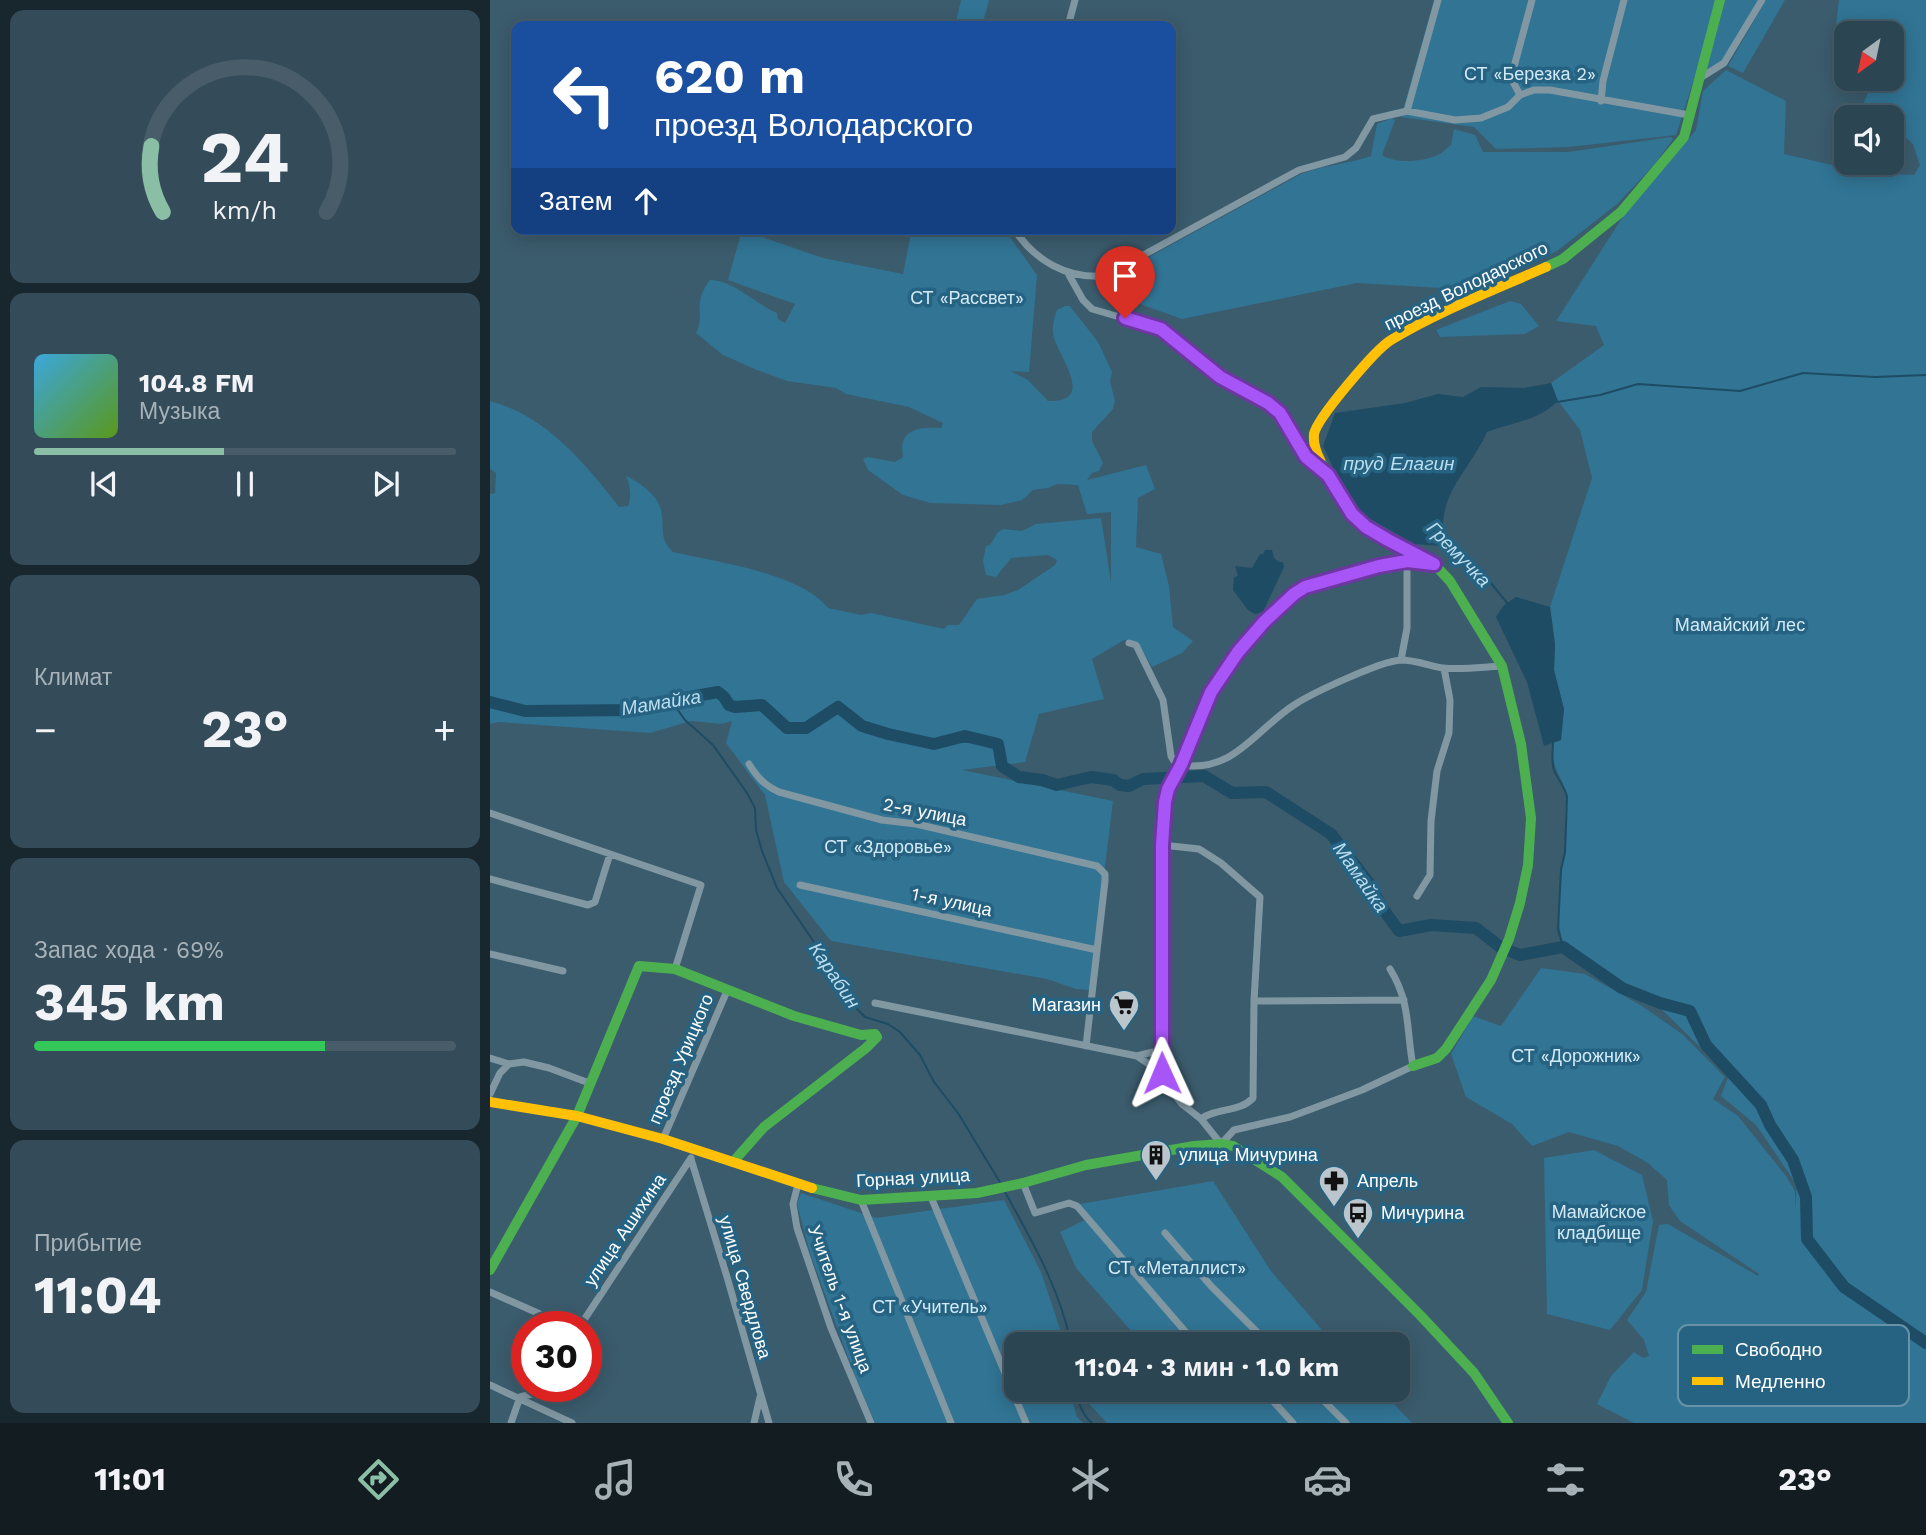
<!DOCTYPE html>
<html lang="ru">
<meta charset="utf-8">
<style>
body{margin:0;font-family:"Work Sans",sans-serif;background:#344c59;color:#f1f3f6;height:100vh;display:flex;flex-direction:column;font-size:26px;white-space:nowrap}
*{box-sizing:border-box;margin:0}
p{font-size:23px;color:#a6b1b8}
.icon{flex:none;width:38px;height:38px;fill:none;stroke:currentColor;stroke-width:2;stroke-linecap:round;stroke-linejoin:round}
.map{position:relative;flex:1;overflow:hidden}
.sheet{display:flex;flex-direction:column;gap:10px;padding:10px;background:#18262d;width:490px}
.sheet>*{flex:none}
.banner{position:absolute;left:21px;top:21px;width:665px;height:214px;border-radius:14px;box-shadow:0 4px 18px #0003,0 0 0 2px #485d69;background:#1a4fa0;color:#fff;overflow:hidden}
.needle{width:46px;rotate:213deg}
.buttons{position:absolute;left:1344px;top:21px;display:grid;gap:14px}
.buttons a{display:grid;place-items:center;width:70px;height:70px;border-radius:14px;background:#2c4552;box-shadow:0 4px 18px #0003,0 0 0 2px #485d69;font-size:35px}
.speed{position:absolute;left:21px;top:1311px;display:flex;gap:14px;font-size:35px;font-weight:700;text-align:center}
.speed>*{display:grid;place-content:center;width:91px;height:91px;border-radius:50%;background:#2c4552;box-shadow:0 4px 18px #0003,0 0 0 2px #485d69;line-height:1}
.speed .limit{border:10px solid #d22;background:#fff;color:#111}
.pin{position:absolute;display:grid;place-items:center;width:60px;height:60px;color:#fff;margin:-72px -30px;border-radius:50% 50% 50% 0;rotate:-45deg;box-shadow:0 0 7px #0007}
.pin .icon{rotate:45deg}
.me{position:absolute;width:77px;margin:-38px;rotate:359deg;stroke-linejoin:round;filter:drop-shadow(0 0 5px #0008)}
.turn{display:flex;align-items:center;gap:24px;height:147px;padding:0 28px;font-size:32px}
.turn .icon{width:91px;height:91px;stroke-width:2.5}
.turn b{display:block;font-size:49px;line-height:60px}
.then{display:flex;align-items:center;height:66px;padding:0 28px;background:#0003;gap:14px;font-size:26px}
.big{font-size:52px;font-weight:700;line-height:1.1}
.sheet .widget{flex:1;display:flex;flex-direction:column;justify-content:center;gap:10px;min-width:0;padding:0 24px;border-radius:14px;background:#344c59}
.sheet .dial{align-items:center;gap:0}
.dial svg{height:182px;overflow:visible;fill:none;stroke:#485d69;stroke-width:7;stroke-linecap:round;text-anchor:middle}
.dial text{fill:#f1f3f6;stroke:none}
.song{display:flex;align-items:center;gap:21px}
.cover{width:84px;height:84px;border-radius:10px;background:linear-gradient(135deg,hsl(200 70% 55%),hsl(90 70% 35%))}
.played{height:7px;border-radius:4px;background:linear-gradient(90deg,#8abfa5 45%,#485d69 45%)}
.keys{display:flex;justify-content:space-around;direction:ltr}
.heat{display:flex;justify-content:space-between;align-items:center;font-size:38px;direction:ltr}
.charge{height:10px;border-radius:5px;background:linear-gradient(90deg,#34c759 69%,#485d69 0)}
.trip{position:absolute;left:514px;top:1332px;width:406px;height:70px;border-radius:14px;background:#2c4552;box-shadow:0 4px 18px #0003,0 0 0 2px #485d69;font-weight:700;line-height:70px;text-align:center}
.tab-bar{display:flex;height:112px;justify-content:space-around;align-items:center;background:#121c21;color:#a6b1b8}
.tab-bar .icon{width:49px;height:49px}
.tab-bar .current{color:#8abfa5}
.tab-bar b{font-size:32px;color:#f1f3f6}
main{display:flex;flex:1;min-height:0}
.map>svg:first-child{display:block}
</style>
<main>
<section class="sheet">
<div class="widget dial"><svg viewBox="0 0 100 80">
<path d="M14 69A42 42 0 1 1 86 69"/>
<path d="M14 69A42 42 0 0 1 9 40" stroke="#8abfa5"/>
<text x="50" y="56" font-size="32" font-weight="700">24</text>
<text x="50" y="72" font-size="11">km/h</text>
</svg></div>
<div class="widget">
<div class="song"><i class="cover"></i><div><b>104.8 FM</b><p>Музыка</p></div></div>
<div class="played"></div>
<div class="keys"><svg class="icon" aria-label="previous" viewBox="0 0 24 24"><path d="M18 5L8 12l10 7zM5 5v14"/></svg><svg class="icon" aria-label="pause" viewBox="0 0 24 24"><path d="M8 5v14M16 5v14"/></svg><svg class="icon" aria-label="next" viewBox="0 0 24 24"><path d="M6 5l10 7-10 7zM19 5v14"/></svg></div>
</div>
<div class="widget"><p>Климат</p>
<div class="heat"><a>−</a><b class="big">23°</b><a>+</a></div>
</div>
<div class="widget"><p>Запас хода · 69%</p><b class="big">345 km</b><div class="charge"></div></div>
<div class="widget"><p>Прибытие</p><b class="big">11:04</b></div>
</section>
<div class="map">
<svg width="1436" height="1423" viewBox="0 0 1436 1423">
<rect width="100%" height="100%" fill="#3b5c6d"/>
<path fill="#317494" d="M471 0H499L492 26H465Z
M944 0H1269L1232 61 1205 76 1186 135 1079 147 1006 149 984 127 911 117Z
M1276 0H1295L1253 73 1238 66Z
M1349 0H1436V1423H1144L1107 1404 1121 1376 1144 1352 1153 1358 1159 1356 1154 1340 1137 1320 1156 1292 1169 1225 1178 1224 1268 1276 1269 1274 1190 1221 1179 1205 1177 1180 1158 1163 1128 1146 1079 1132 1042 1146 1022 1124 976 1097 961 1054 983 1016 1011 1026 1051 968 1095 974 1152 1006 1192 1034 1235 1077 1223 1099 1248 1116 1296 1176 1305 1191V1209L1307 1185 1266 1125 1231 1096 1239 1075 1169 1007 1074 946C1064 917 1070 883 1075 853 1078 834 1073 816 1077 797 1073 774 1061 773 1063 743L1071 740 1074 709 1064 670 1065 644 1060 607 1102 478 1090 430 1068 401 1061 383 1114 345 1106 326 1066 321 1134 215 1206 130 1213 91 1236 70 1296 101 1294 154 1377 173 1424 175 1430 165 1423 144 1402 125V117H1378L1371 109 1380 88 1375 79H1402V33H1356V44L1346 26Z
M902 118 905 120 892 155C906 164 932 162 948 155 952 153 957 148 961 145L964 129 985 135 993 152H1078L1181 137 1183 139 1165 164 1127 204 1067 251 984 290 867 283 692 319 636 299 626 275 811 174C834 165 858 164 881 156L887 124Z
M422 229H514L547 275 539 372 520 371 538 380 558 401C606 403 570 358 564 338 561 329 564 318 567 310L575 306H580L608 342 622 372 620 381 625 401 623 409 602 432V441L613 463 609 471 602 473 597 480 656 465 665 489 648 498 646 547 671 554 679 586 683 627 703 641 692 653 662 667 649 645 634 640 602 659 614 699 549 714 535 762 472 770 623 801 600 990 586 989 557 979 341 941 294 882 275 795 236 743 242 721 232 724 201 721 160 733 9 722 0 724V494L5 493 6 473 0 469V401C56 416 95 463 129 507L138 506C142 497 140 485 136 476 149 482 168 495 171 510 175 528 168 537 183 552 226 562 311 573 338 608L371 615 381 613 454 629 458 625H469L487 599 514 595 528 590 565 565 567 560 558 555 521 558 506 577 496 575 493 561 496 546 500 545 508 532 513 529 532 531 546 524 611 518 621 582V512L597 514 588 485 567 484 558 488 549 489 543 490 532 500 511 505 440 503 413 495 378 470 373 459 378 457 405 462 413 457C408 429 428 427 451 428L453 423 419 407 356 394 346 388 297 381 267 370 233 355 206 333C216 315 201 305 220 280 244 280 265 304 287 313L288 319 295 323 305 304 238 280 252 230 333 258 413 274Z
M1020 301 1031 304 1049 326 1035 334 950 337 946 330Z
M1104 1150 1152 1175 1163 1221 1152 1290 1120 1330 1057 1314 1054 1158Z
M723 1181 781 1271 844 1344H642L649 1340 586 1268 570 1232 599 1218 590 1204Z
M311 1193 386 1218 514 1200 551 1272 575 1344H527V1390H579L587 1417 593 1423H385L365 1376 321 1256 307 1204Z
M598 1390H891L922 1423H617L600 1405Z"/>
<path fill="#1d4c64" d="M1061 383 1068 401C1048 421 1023 422 997 432 979 472 946 494 954 543L951 546 924 544 877 517 855 493 833 446 845 413 915 403 948 394 973 397 991 387 1034 388Z
M775 550H782L784 558 789 562H793L794 567 773 612 765 614 758 610 743 590 744 577 748 576 745 566 762 568 770 554H773Z
M1026 597 1060 607 1065 644 1064 670 1074 709 1071 740 1054 746 1037 682 1006 617 1013 606Z"/>
<g fill="none" stroke-linecap="round" stroke-linejoin="round">
<path stroke="#1d4c64" stroke-width="2" d="M1067 402 1110 395 1148 384 1250 391 1313 373 1385 377 1436 375
M954 543 996 577 1018 604
M182 702 195 720 223 745 257 793 265 808 266 830 272 851 287 888 350 980 365 1007 375 1017 398 1024 410 1032 430 1055 444 1082 468 1113 511 1184
M1063 741C1063 751 1061 761 1064 770 1068 780 1075 787 1077 797L1075 853 1071 869 1068 929 1073 947
M515 1192C542 1241 570 1289 581 1344
M587 1390C587 1401 593 1416 602 1423"/>
<path stroke="#1d4c64" stroke-width="12" d="M0 702 35 711 148 710 194 698 228 692 234 697 239 705 245 707 272 705 297 728H316L348 707 372 726 398 734 444 744 475 736 508 744 512 766 529 777 552 780 567 785 601 777 623 780 630 785 639 786 653 779 714 776 742 793 776 792 841 834 878 882 893 909 909 931 941 925 986 928 1009 946
M1020 951 1030 955 1073 947 1132 988 1170 1003 1200 1011 1216 1045 1271 1105 1280 1125 1303 1160 1316 1197 1317 1239 1354 1287 1436 1343"/>
<path stroke="#8198a3" stroke-width="7" d="M578 26 585 0
M1210 78 1234 63 1272 0
M1030 95 1021 78 1042 0
M1111 101 1113 81 1134 0
M917 111 948 0
M524 229C545 261 577 279 615 276L809 170 855 157 866 148 883 119 917 111 965 120 991 118 1018 107 1030 95 1044 90H1060L1199 115
M579 275 593 300 602 309 671 329 730 377 778 403 790 413 816 457 834 472
M639 643 646 645 673 700 681 756 688 768C661 819 674 893 674 949 674 990 670 1032 672 1073
M911 660 917 628V561
M259 764C267 777 275 786 289 792L392 820 426 824 607 866 615 874V881L596 1046
M691 765C744 773 764 731 804 705 822 693 891 661 911 660 925 660 940 666 953 668 973 670 992 667 1012 666
M688 768 691 765C715 702 735 659 785 612 794 603 802 593 814 588 826 582 842 581 855 577 883 568 908 561 938 564
M0 813 211 885 185 969
M672 845 709 849 731 863 770 897 764 1001 763 1098C749 1113 727 1107 711 1119
M0 879 98 905 105 902 120 854
M310 885 607 950
M927 896 940 875 941 821 947 771 959 733 960 700 954 668
M0 954 73 971
M764 1001 914 1000
M385 1003 647 1056 672 1073 679 1087 692 1104 711 1119 731 1144 744 1130 800 1117 872 1090 923 1066C916 1029 921 1003 900 969
M647 1056 671 1050
M0 1058 19 1064 34 1062 59 1068 99 1083
M0 1094 10 1073 19 1064
M173 1139 237 991
M201 1159 237 1277 279 1423
M533 1183 545 1213 579 1203 587 1206 706 1344
M308 1184 303 1204 307 1228 341 1328 381 1423
M441 1197 536 1423
M371 1200 461 1423
M675 1233 721 1286 779 1344
M0 1292 77 1326
M90 1326 201 1158
M0 1385 82 1423
M773 1390 803 1423
M823 1390 856 1423
M21 1423 30 1397 45 1393 50 1386
M264 1423 270 1397"/>
<path stroke="#4caf50" stroke-width="10" d="M1056 267 1073 259 1131 212 1194 137 1230 0
M830 460 862 514 876 527 944 564 960 581 1012 666 1031 744 1041 818 1038 865 1030 903 1019 939 1001 980 956 1049 947 1058 923 1066
M322 1188 371 1200 487 1193 533 1183 596 1165 704 1146 731 1144 743 1146 792 1177 930 1315 984 1373 1018 1423
M0 1270 87 1116 149 966 185 969 304 1016 371 1035 385 1034 387 1037 376 1048 274 1127 243 1162"/>
<path stroke="#ffc107" stroke-width="10" d="M830 460C826 452 823 443 824 434 827 418 886 349 901 340 949 311 1004 290 1056 267
M0 1102 87 1116 173 1139 322 1188"/>
</g>
<g fill="none" stroke-linecap="round" stroke-linejoin="round">
<g stroke="#6d37a1" stroke-width="18">
<path id="route" d="M635 318 671 329 730 377 778 403 790 413 816 457 838 475 862 514 876 527 898 540 944 564 917 561 889 566 815 587 804 594 774 622 748 652 721 692 691 765 678 789 675 802 672 845V1073"/>
</g>
<use href="#route" stroke="#a855f7" stroke-width="12"/>
</g>
<defs>
<g id="supermarket-pin" transform="scale(1.575)"><path d="M0 17L-7.5 6A9.5 9.5 0 1 1 7.5 6Z" fill="#bac6cc" stroke="#266382"/><path d="M-6-5.5h2.5l.6 2H6L4.5 2H-2.5L-4.4-4H-6ZM-1.5 3.2a1.3 1.3 0 1 0 .1 0ZM3 3.2a1.3 1.3 0 1 0 .1 0Z" fill="#111"/></g>
<g id="building-pin" transform="scale(1.575)"><path d="M0 17L-7.5 6A9.5 9.5 0 1 1 7.5 6Z" fill="#bac6cc" stroke="#266382"/><path d="M-4-6H4V6H1V3H-1V6H-4ZM-2.5-4.3h1.7v1.8h-1.7ZM.8-4.3h1.7v1.8H.8ZM-2.5-1h1.7V.8h-1.7ZM.8-1h1.7V.8H.8Z" fill="#111"/></g>
<g id="pharmacy-pin" transform="scale(1.575)"><path d="M0 17L-7.5 6A9.5 9.5 0 1 1 7.5 6Z" fill="#bac6cc" stroke="#266382"/><path d="M-2-6h4v4h4v4h-4v4h-4v-4h-4v-4h4Z" fill="#111"/></g>
<g id="bus-pin" transform="scale(1.575)"><path d="M0 17L-7.5 6A9.5 9.5 0 1 1 7.5 6Z" fill="#bac6cc" stroke="#266382"/><path d="M-5-6H5V4H4V6H2V4H-2V6H-4V4H-5ZM-3.5-4V0h7V-4ZM-3.5 1.2v1.5H-2V1.2ZM2 1.2v1.5H3.5V1.2Z" fill="#111"/></g>
</defs>
<g fill-rule="evenodd">
<use href="#supermarket-pin" x="634" y="1005"/>
<use href="#building-pin" x="666" y="1155"/>
<use href="#pharmacy-pin" x="844" y="1181"/>
<use href="#bus-pin" x="868" y="1213"/>
</g>
<g text-anchor="middle" stroke-width="7" stroke-linejoin="round" paint-order="stroke">
<g font-size="18" fill="#d2eaf6" stroke="#266382">
<text x="1040" y="80">СТ «Березка 2»</text>
<text x="477" y="304">СТ «Рассвет»</text>
<text x="1250" y="631">Мамайский лес</text>
<text x="398" y="853">СТ «Здоровье»</text>
<text x="1086" y="1062">СТ «Дорожник»</text>
<text x="1109" y="1218">Мамайское<tspan x="1109" dy="21">кладбище</tspan></text>
<text x="687" y="1274">СТ «Металлист»</text>
<text x="440" y="1313">СТ «Учитель»</text>
</g>
<g font-size="18" fill="#fff" stroke="#266382">
<text transform="translate(976 286) rotate(-26)" y="6">проезд Володарского</text>
<text transform="translate(435 812) rotate(11)" y="6">2-я улица</text>
<text transform="translate(462 902) rotate(12)" y="6">1-я улица</text>
<text transform="translate(191 1059) rotate(-67)" y="6">проезд Урицкого</text>
<text transform="translate(423 1178) rotate(-3)" y="6">Горная улица</text>
<text transform="translate(135 1230) rotate(-56)" y="6">улица Ашихина</text>
<text transform="translate(255 1287) rotate(74)" y="6">улица Свердлова</text>
<text transform="translate(350 1299) rotate(70)" y="6">Учитель 1-я улица</text>
</g>
<g font-size="18" fill="#fff" stroke="#266382" text-anchor="start">
<text x="611" y="1011" text-anchor="end">Магазин</text>
<text x="689" y="1161">улица Мичурина</text>
<text x="867" y="1187">Апрель</text>
<text x="891" y="1219">Мичурина</text>
</g>
<g font-size="19" font-style="italic" fill="#badeef" stroke="#266382">
<text x="909" y="470">пруд Елагин</text>
<text transform="translate(969 554) rotate(46)" y="7">Гремучка</text>
<text transform="translate(171 702) rotate(-9)" y="7">Мамайка</text>
<text transform="translate(871 877) rotate(55)" y="7">Мамайка</text>
<text transform="translate(345 975) rotate(56)" y="7">Карабин</text>
</g>
</g>
<rect x="1188" y="1325" width="231" height="81" rx="10" fill="#266382" stroke="#6792a8" stroke-width="2"/>
<rect x="1202" y="1345" width="31" height="9" fill="#4caf50"/>
<rect x="1202" y="1377" width="31" height="8" fill="#ffc107"/>
<g font-size="19" fill="#fff">
<text x="1245" y="1356">Свободно</text>
<text x="1245" y="1388">Медленно</text>
</g>
</svg>
<div class="buttons">
<a><svg class="needle" viewBox="-14 -14 28 28"><path d="M0-13l5 13h-10z" fill="#e53935"/><path d="M0 13l5-13h-10z" fill="#a6b1b8"/></svg></a>
<a><svg class="icon" aria-label="sound" viewBox="0 0 24 24"><path d="M4 9h4l5-4v14l-5-4H4zM17 9q2 3 0 6"/></svg></a>
</div>
<div class="speed"><div class="limit">30</div></div>
<div class="pin" style="left:635px;top:318px;background:#d93025"><svg class="icon" aria-label="arrive" viewBox="0 0 24 24"><path d="M6 21V4h12l-3 4 3 4H6"/></svg></div>
<svg class="me" style="left:672px;top:1073px" viewBox="-20 -20 40 40"><path d="M0-17L14 15 0 8-14 15z" fill="#a855f7" stroke="#fff" stroke-width="4"/></svg>
<div class="trip">11:04 · 3 мин · 1.0 km</div>
<div class="banner">
<div class="turn"><svg class="icon" aria-label="left" viewBox="0 0 24 24"><path d="M17 20v-9H6M10 6l-5 5 5 5"/></svg><div><b>620 m</b>проезд Володарского</div></div>
<div class="then">Затем<svg class="icon" aria-label="ahead" viewBox="0 0 24 24"><path d="M12 20V5M6 11l6-6 6 6"/></svg></div>
</div>
</div>
</main>
<nav class="tab-bar">
<b>11:01</b>
<svg class="icon current" aria-label="directions" viewBox="0 0 24 24"><path d="M12 3l9 9-9 9-9-9zM9 14v-3h6M13 9l2 2-2 2"/></svg>
<svg class="icon" aria-label="music" viewBox="0 0 24 24"><path d="M9 18V5l10-2v13"/><circle cx="6" cy="18" r="3"/><circle cx="16" cy="16" r="3"/></svg>
<svg class="icon" aria-label="phone" viewBox="0 0 24 24"><path d="M5 4h4l2 5-3 2q2 4 5 5l2-3 5 2v4C11 20 4 13 5 4z"/></svg>
<svg class="icon" aria-label="climate" viewBox="0 0 24 24"><path d="M12 3v18M4 7l16 10M4 17L20 7"/></svg>
<svg class="icon" aria-label="car" viewBox="0 0 24 24"><path d="M5 17H2v-5l4-1 3-4h7l3 4 3 1v5h-3M9 17h6M6 11h13"/><circle cx="7" cy="17" r="2"/><circle cx="17" cy="17" r="2"/></svg>
<svg class="icon" aria-label="filters" viewBox="0 0 24 24"><path d="M4 7h16M4 17h16"/><circle cx="9" cy="7" r="2"/><circle cx="15" cy="17" r="2"/></svg>
<b>23°</b>
</nav>
